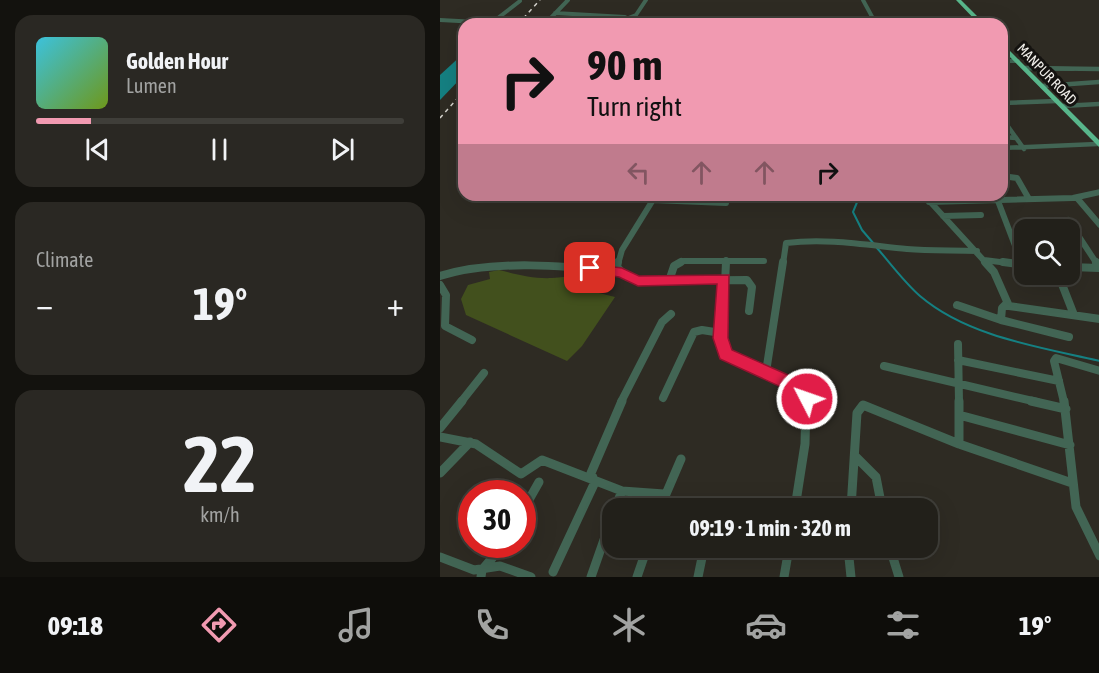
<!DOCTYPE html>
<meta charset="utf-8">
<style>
body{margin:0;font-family:"Asap Condensed",sans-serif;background:#2a2823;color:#f1f3f6;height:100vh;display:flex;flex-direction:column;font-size:22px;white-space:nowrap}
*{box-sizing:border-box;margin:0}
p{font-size:20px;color:#a2a3a2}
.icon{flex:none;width:33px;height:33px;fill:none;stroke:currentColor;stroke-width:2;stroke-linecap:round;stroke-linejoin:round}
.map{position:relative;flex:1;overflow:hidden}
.drawer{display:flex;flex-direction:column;gap:15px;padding:15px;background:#13120e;width:440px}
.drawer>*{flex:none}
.guide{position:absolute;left:18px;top:18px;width:550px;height:183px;border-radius:18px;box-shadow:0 6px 24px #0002,0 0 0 2px #3f3e39;background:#f19ab1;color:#111;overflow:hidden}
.buttons{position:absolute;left:574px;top:219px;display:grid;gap:12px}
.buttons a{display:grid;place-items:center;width:66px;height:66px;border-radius:12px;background:#22201a;box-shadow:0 6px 24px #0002,0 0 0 2px #3f3e39;font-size:30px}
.speed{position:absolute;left:18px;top:480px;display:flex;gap:12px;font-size:30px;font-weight:700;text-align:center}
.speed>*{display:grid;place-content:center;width:78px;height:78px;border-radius:50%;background:#22201a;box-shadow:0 6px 24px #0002,0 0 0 2px #3f3e39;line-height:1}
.speed .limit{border:9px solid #d22;background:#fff;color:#111}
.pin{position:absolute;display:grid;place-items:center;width:51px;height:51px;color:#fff;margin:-26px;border-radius:12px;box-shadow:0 3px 9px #0006}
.me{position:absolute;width:66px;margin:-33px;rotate:311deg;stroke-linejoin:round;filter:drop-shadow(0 0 4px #0008)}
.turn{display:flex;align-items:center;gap:21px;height:126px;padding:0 30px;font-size:27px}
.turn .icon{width:78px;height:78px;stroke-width:2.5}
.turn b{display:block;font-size:42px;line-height:51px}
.lanes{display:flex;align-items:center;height:57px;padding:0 30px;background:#0003;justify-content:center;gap:30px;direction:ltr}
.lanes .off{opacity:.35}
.big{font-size:45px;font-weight:700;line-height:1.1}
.drawer .tile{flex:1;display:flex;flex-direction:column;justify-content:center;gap:9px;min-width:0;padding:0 21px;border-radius:18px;background:#2a2823}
.drawer .dial{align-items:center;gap:0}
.dial b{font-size:78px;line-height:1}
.song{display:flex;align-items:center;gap:18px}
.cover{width:72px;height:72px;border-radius:9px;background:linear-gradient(135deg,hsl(190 70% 55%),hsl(80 70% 35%))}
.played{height:6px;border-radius:3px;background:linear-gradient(90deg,#f19ab1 15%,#3f3e39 15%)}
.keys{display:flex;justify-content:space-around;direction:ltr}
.heat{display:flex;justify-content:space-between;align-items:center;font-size:33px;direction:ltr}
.trip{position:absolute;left:162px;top:498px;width:336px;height:60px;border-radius:18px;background:#22201a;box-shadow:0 6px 24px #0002,0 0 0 2px #3f3e39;font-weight:700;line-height:60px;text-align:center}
.tab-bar{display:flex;height:96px;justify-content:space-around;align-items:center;background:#0e0d0a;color:#a2a3a2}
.tab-bar .icon{width:42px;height:42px}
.tab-bar .current{color:#f19ab1}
.tab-bar b{font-size:27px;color:#f1f3f6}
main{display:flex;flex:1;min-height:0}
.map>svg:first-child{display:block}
</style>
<main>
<section class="drawer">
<div class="tile">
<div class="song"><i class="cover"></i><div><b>Golden Hour</b><p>Lumen</p></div></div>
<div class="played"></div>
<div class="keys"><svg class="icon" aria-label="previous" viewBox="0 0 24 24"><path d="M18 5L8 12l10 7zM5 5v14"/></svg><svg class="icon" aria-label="pause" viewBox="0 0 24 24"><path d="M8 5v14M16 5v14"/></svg><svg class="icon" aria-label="next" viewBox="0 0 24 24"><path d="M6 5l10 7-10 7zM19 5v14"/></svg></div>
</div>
<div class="tile"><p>Climate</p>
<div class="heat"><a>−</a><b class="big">19°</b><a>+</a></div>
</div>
<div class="tile dial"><b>22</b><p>km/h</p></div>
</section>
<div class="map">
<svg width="660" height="577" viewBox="0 0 660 577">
<rect width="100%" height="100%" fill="#2e2b23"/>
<path fill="#42501d" d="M59 270C76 274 94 279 112 278 128 277 129 275 146 278L139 288 175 297 142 346 127 361 26 315 21 299 28 285 50 279 49 272Z"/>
<path fill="#158082" d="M24 53V75L0 100V75Z"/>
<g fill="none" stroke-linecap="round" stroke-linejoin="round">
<path stroke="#158082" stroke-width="2" d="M420 195 413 212 422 230 434 244
M437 248C451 264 464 282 480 296 528 337 600 347 660 361"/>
<path stroke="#426554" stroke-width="4" d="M206 0 196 15 178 22 243 21 255 24
M423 0 436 24
M115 13 185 17
M0 20 75 24
M54 21 80 1
M105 24 128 0
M125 24 149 20H178
M562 61H578
M585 68 633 69"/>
<path stroke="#426554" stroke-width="4.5" d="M585 68 660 69
M602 86 660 82
M562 103 617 101
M622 106 660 104
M562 118 584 149
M562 137 576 138
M562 148 657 144"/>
<path stroke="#426554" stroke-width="6" d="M562 176 577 178 589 199
M484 195 547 264
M637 198 660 225
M212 200 286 203
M558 201 582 264
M489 202 633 198 660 192
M503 216 541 215
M628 220 657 264
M580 231 585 242
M544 260 576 264
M178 264 182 250 216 195
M238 264 243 261H324
M286 264V260
M343 264 346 243C387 238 426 245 467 249 490 251 514 250 537 251"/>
<path stroke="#426554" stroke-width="8" d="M178 262 177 267 187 277 198 281 307 280 312 287 309 311
M286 262 282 350 292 358 358 387 366 395V402
M545 262 554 272 569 306 660 319
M563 262 585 265
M656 262 660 268
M630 267 660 268
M618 274 634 315
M0 276C54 259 126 266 182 272
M229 281 234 266 241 262
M0 285 6 295 5 326 32 340
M517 305 561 320 629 337
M561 320 562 308 567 303
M518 344 519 402
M518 360 619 381
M444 366 597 402
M326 372 343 262
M223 398 254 332 262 330 281 333
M21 402 44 373
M181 402 222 322 231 314
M624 402 614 361 616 358 660 371"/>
<path stroke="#426554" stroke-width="9" d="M519 401V444
M591 401 626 409
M624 401 636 507 660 556
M519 415 630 445
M0 428 22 401
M0 437 36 444 81 474 102 460 182 491 224 494
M416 457 436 477 442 508
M0 473 30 442
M175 508 182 491
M220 508 241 459
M355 508 365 444 366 401
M411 508 417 413 423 405 519 444 632 483
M82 512 99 482
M408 548 411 577
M450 548 459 577
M0 557 34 570 60 566 91 577
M113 572 155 482 151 473 182 401
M41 577 42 570 64 544
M151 577 172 517
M197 577 207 548
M258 577 264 548
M344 577 349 548"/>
<path fill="#58b68b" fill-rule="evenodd" d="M516 0H521L545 24H539Z
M562 43 660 141V148L562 49Z"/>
<path stroke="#d4d2cc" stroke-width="1.5" stroke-dasharray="4 4" stroke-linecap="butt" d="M78 24 100 0
M0 118 24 91"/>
</g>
<path fill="#e11d48" stroke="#92132f" stroke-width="1.5" d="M150 264 182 268 199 276 289 275 288 338 292 350 364 382 369 386 375 399 373 404 367 407 361 404 352 392 280 359 273 338 277 284 198 286 179 277 146 272V265Z"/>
<g text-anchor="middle" stroke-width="6" stroke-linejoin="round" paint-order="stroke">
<g font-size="14" fill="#f1efea" stroke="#151310">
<text transform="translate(607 74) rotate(46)" y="5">MANPUR ROAD</text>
</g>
</g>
</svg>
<div class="buttons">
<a><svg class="icon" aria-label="search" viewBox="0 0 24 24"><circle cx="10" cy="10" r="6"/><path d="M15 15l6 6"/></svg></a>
</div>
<div class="speed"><div class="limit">30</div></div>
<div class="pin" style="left:150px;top:268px;background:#d93025"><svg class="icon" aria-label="arrive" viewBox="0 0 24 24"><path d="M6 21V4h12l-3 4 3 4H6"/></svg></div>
<svg class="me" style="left:367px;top:399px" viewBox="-20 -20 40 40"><circle r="17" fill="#e11d48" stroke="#fff" stroke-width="3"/><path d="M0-11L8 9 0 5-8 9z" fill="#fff"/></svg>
<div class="trip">09:19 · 1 min · 320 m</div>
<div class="guide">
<div class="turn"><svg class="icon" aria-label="right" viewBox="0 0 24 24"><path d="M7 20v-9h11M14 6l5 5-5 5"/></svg><div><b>90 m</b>Turn right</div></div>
<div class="lanes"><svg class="icon off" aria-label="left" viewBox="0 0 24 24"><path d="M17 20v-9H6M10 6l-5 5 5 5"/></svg><svg class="icon off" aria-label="ahead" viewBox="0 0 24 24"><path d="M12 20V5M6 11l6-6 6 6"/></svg><svg class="icon off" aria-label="ahead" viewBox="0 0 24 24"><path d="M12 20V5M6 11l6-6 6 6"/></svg><svg class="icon" aria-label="right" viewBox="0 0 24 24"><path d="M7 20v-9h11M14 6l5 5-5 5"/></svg></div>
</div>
</div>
</main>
<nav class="tab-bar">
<b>09:18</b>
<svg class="icon current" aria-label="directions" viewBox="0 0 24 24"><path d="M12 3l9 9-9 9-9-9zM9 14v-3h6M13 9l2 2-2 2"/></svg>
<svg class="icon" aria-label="music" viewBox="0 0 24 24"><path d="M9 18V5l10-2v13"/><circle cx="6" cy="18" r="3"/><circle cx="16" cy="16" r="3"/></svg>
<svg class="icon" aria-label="phone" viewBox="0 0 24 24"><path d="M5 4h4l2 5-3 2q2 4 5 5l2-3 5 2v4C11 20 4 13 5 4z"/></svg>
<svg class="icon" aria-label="climate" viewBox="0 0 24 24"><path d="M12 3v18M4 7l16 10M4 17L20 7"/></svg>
<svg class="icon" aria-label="car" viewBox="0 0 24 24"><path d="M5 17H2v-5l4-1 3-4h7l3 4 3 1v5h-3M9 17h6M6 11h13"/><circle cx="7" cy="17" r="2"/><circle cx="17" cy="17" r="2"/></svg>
<svg class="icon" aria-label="filters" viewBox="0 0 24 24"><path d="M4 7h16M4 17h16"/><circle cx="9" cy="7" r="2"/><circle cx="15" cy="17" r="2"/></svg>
<b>19°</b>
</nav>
